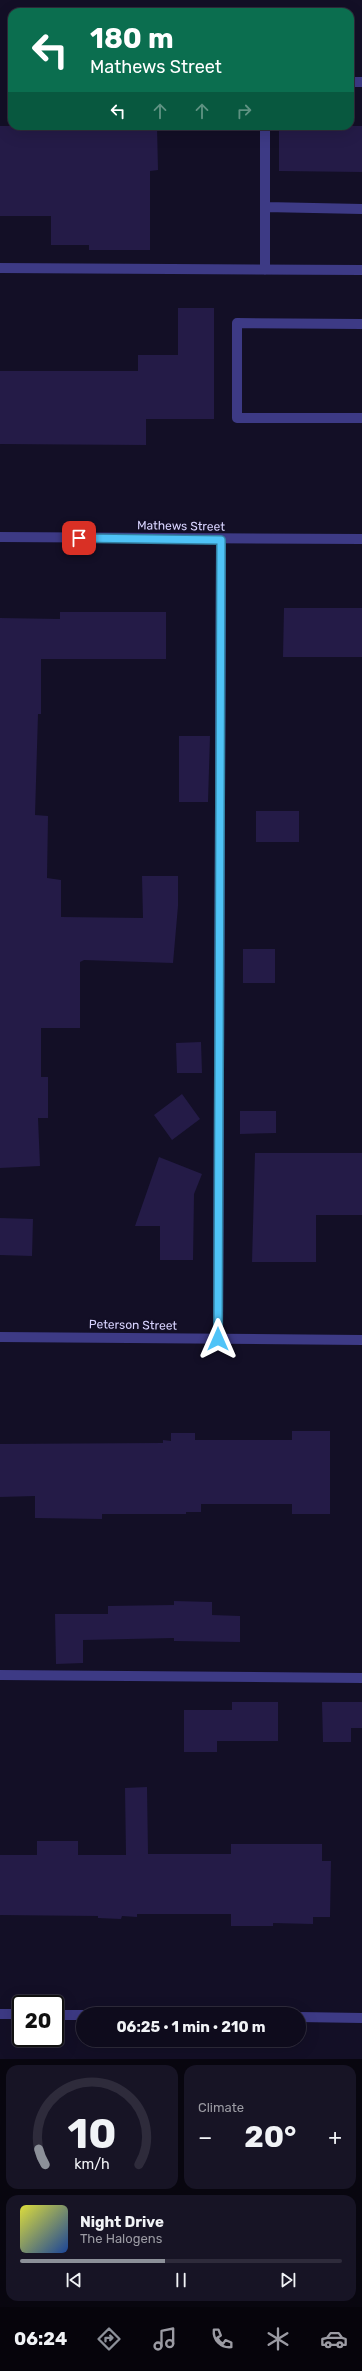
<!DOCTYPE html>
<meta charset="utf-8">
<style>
body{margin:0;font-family:Rubik,sans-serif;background:#171425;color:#f1f3f6;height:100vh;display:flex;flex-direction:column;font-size:15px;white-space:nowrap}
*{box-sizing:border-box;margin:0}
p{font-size:13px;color:#9b9ba3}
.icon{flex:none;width:22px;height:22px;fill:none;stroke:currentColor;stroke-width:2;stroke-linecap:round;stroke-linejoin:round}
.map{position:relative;height:2059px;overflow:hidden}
.details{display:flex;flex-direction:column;gap:6px;padding:6px;background:#08060f;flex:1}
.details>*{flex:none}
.guide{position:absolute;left:8px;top:8px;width:346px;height:122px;border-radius:12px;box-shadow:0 4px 16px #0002,0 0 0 1px #2e2b3b;background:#0b6e4f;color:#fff;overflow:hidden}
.speed{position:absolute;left:12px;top:1995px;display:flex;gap:8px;font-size:20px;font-weight:700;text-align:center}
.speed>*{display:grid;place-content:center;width:52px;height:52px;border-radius:50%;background:#0e0b1c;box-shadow:0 4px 16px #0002,0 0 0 1px #2e2b3b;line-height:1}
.speed .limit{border:2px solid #111;border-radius:6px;background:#fff;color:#111}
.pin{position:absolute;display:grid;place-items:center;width:34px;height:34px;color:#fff;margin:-17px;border-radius:8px;box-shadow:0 2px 6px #0006}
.me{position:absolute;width:44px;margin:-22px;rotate:0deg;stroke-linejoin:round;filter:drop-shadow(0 0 3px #0008)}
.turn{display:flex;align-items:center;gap:14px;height:84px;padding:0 16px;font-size:18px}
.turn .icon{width:52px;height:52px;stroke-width:2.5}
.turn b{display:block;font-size:28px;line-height:34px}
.lanes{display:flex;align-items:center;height:38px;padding:0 16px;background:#0003;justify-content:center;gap:20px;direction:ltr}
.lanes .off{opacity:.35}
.big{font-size:30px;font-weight:700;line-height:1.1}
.details .card{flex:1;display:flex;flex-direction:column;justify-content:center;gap:6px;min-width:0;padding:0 14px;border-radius:12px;background:#171425}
.details .dial{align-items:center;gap:0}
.dial svg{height:104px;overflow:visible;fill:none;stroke:#2e2b3b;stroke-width:7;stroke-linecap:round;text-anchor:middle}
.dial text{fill:#f1f3f6;stroke:none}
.song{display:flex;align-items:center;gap:12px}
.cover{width:48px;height:48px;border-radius:6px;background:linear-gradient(135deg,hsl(60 70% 55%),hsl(220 70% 35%))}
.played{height:4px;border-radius:2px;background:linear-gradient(90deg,#8c9099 45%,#2e2b3b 45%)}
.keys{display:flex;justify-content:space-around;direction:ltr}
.heat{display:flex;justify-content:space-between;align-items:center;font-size:22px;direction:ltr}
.details .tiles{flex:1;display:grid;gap:6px;grid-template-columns:1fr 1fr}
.card:last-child{grid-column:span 2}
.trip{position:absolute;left:76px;top:2007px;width:230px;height:40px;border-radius:20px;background:#0e0b1c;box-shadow:0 4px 16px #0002,0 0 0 1px #2e2b3b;font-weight:700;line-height:40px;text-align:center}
.tab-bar{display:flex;height:64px;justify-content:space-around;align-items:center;background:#06040b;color:#9b9ba3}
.tab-bar .icon{width:28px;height:28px}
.tab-bar .on{color:#8c9099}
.tab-bar b{font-size:18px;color:#f1f3f6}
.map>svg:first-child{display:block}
</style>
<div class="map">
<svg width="362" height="2059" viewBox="0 0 362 2059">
<rect width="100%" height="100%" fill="#130f26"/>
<path fill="#241b47" d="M0 126H157L158 170 150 171V250H89V245H51V216H0Z
M279 126H362V172L279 171Z
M178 308H214V419H146V445L0 444V371H138V355H178Z
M284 608H362V657H283Z
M60 612H166V659H41V714H38L35 815 48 816 47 878 61 880V917L143 918 142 876H178V906L173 963 84 960 80 962V1028H41V1077H48V1118H38L40 1166 0 1168V618L60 619Z
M179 736H210L208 802H179Z
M256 811H299V842H256Z
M243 949H275V983H243Z
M201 1042 202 1073H177L176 1043Z
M182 1094 200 1119 172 1140 154 1115Z
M240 1111H276V1133L240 1134Z
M255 1153H362V1215H316V1262H252Z
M159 1157 202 1174 194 1194 193 1260H160V1226H135Z
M0 1218 33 1219 32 1256 0 1255Z
M292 1431H330V1514H292V1504H201V1512H186V1514H102V1519L35 1518V1496L0 1497V1444L163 1443V1440L171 1441V1433H195V1440H292Z
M174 1601 212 1602V1615L240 1616V1642L174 1641V1638L83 1640V1663L56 1664 55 1614H108V1606L174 1605Z
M232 1702H278V1741H217V1752H184V1710H232Z
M322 1702H362V1728H351V1742H323Z
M147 1787 148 1854H231V1844H322V1861H331L330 1917H313V1924L273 1923V1926H231V1914H137V1917L122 1916 121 1919 98 1918V1916L0 1915V1855H37V1841H78V1855H126L125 1788Z"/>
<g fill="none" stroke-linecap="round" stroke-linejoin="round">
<path stroke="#3d3a85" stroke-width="10" d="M350 82H362
M265 207 362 209
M0 268 362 270
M265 270V126
M362 324 237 323V418H362
M218 1339 221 539
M0 1675 362 1678"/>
<path stroke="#3d3a85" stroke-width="10" d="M0 537 362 539
M0 1337 362 1340
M0 2014H21
M55 2015H83
M299 2017 362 2018"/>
</g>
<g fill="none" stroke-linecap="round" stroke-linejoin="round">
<g stroke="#337fa1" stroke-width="10">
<path id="route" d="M79 538 221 540 218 1339"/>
</g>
<use href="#route" stroke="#4fc3f7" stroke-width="7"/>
</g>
<g text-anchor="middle" stroke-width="4" stroke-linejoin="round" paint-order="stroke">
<g font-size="12" fill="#d9d4ff" stroke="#130f26">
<text transform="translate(181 526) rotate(1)" y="4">Mathews Street</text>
<text transform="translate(133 1325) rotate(1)" y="4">Peterson Street</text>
</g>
</g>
</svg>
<div class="speed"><div class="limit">20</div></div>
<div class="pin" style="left:79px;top:538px;background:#d93025"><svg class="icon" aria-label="arrive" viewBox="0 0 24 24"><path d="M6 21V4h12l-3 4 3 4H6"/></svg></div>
<svg class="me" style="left:218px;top:1339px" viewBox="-20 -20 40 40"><path d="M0-17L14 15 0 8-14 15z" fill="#4fc3f7" stroke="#fff" stroke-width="4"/></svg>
<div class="trip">06:25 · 1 min · 210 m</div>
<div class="guide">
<div class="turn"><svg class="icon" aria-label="left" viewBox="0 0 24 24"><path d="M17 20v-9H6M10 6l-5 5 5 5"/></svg><div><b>180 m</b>Mathews Street</div></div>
<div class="lanes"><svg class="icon" aria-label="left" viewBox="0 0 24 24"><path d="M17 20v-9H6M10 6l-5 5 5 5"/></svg><svg class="icon off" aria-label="ahead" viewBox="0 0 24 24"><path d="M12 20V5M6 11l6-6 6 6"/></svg><svg class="icon off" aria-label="ahead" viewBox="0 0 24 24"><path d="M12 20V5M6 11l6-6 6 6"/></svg><svg class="icon off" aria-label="right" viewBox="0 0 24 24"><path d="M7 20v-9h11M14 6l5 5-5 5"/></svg></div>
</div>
</div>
<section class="details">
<div class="tiles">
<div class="card dial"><svg viewBox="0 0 100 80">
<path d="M14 69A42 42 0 1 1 86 69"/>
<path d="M14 69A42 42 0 0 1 9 57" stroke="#8c9099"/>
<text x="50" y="56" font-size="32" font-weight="700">10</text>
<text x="50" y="72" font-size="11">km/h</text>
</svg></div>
<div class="card"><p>Climate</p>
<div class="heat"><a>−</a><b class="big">20°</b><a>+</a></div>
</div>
<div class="card">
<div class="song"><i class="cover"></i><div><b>Night Drive</b><p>The Halogens</p></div></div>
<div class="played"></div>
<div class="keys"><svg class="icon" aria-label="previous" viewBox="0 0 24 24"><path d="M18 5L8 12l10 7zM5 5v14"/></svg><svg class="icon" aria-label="pause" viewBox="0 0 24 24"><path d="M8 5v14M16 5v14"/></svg><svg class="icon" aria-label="next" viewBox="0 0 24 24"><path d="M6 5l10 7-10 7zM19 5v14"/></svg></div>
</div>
</div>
</section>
<nav class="tab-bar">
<b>06:24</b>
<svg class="icon on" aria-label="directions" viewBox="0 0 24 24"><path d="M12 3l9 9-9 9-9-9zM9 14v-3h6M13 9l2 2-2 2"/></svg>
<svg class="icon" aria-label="music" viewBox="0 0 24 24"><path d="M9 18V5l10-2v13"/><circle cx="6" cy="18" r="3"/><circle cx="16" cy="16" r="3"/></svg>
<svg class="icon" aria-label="phone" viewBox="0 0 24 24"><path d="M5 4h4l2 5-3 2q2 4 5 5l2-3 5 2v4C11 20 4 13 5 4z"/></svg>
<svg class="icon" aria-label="climate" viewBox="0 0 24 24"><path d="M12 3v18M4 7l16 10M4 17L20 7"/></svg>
<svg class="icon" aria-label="car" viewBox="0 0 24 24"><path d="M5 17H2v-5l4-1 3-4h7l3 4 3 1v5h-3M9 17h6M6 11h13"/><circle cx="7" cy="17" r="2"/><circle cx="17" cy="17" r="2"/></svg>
</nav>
